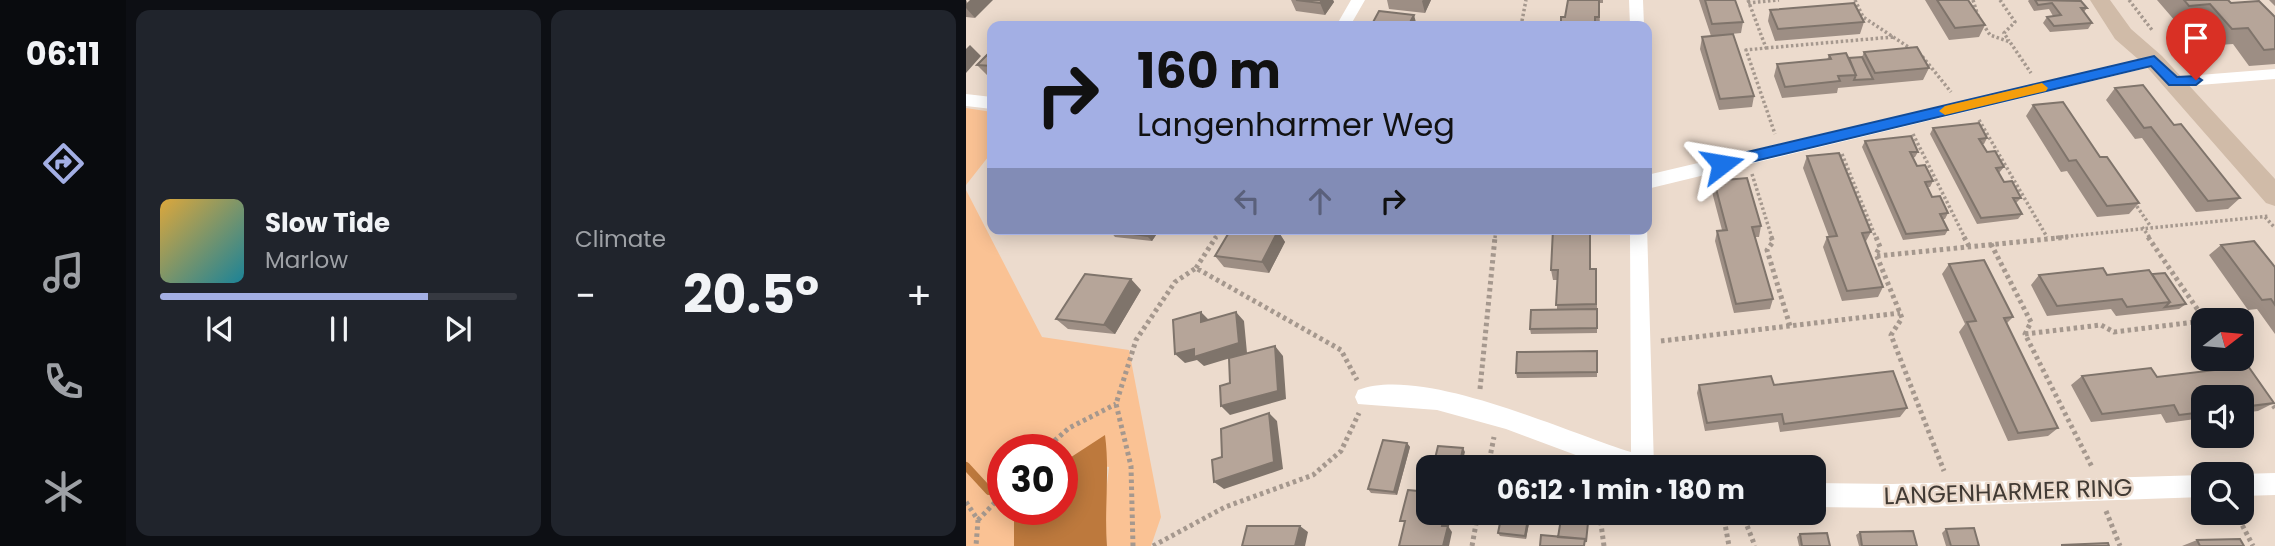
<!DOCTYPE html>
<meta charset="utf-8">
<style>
body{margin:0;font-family:Poppins,sans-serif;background:#20242c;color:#f1f3f6;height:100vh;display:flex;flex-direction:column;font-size:26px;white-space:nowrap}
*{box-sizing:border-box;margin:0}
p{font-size:23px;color:#9ea1a6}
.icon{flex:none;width:38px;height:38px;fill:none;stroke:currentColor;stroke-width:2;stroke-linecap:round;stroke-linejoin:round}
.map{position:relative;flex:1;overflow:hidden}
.details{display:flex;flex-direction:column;gap:10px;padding:10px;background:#0d0f14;width:840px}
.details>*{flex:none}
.guide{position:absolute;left:21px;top:21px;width:665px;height:214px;border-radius:14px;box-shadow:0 4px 18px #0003;background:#a3afe4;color:#111;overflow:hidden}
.needle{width:46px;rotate:74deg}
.buttons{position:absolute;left:1225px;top:308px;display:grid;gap:14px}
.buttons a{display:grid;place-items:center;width:63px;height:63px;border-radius:14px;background:#171b24;box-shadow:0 4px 18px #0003;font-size:35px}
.speed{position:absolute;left:21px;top:434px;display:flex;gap:14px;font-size:35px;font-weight:700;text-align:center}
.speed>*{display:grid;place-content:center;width:91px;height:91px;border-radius:50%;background:#171b24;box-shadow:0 4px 18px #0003;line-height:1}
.speed .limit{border:10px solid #d22;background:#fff;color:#111}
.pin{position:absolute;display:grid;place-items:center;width:60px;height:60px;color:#fff;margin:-72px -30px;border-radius:50% 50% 50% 0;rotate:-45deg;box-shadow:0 0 7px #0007}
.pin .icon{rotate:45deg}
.me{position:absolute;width:77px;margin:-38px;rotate:76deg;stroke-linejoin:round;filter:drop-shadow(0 0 5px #0008)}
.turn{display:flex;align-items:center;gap:24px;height:147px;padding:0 35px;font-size:32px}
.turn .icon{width:91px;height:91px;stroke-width:2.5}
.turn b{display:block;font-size:49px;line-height:60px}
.lanes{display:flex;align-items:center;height:66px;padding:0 35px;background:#0003;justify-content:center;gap:35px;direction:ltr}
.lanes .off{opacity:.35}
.big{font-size:52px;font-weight:700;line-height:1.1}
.details .card{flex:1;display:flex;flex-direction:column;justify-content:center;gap:10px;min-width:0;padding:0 24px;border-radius:14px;background:#20242c}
.song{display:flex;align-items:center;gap:21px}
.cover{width:84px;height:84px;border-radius:10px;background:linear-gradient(135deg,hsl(40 70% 55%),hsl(190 70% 35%))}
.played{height:7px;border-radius:4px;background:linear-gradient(90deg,#a3afe4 75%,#363941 75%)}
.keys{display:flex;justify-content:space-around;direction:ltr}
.heat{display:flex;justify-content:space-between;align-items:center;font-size:38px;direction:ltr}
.details .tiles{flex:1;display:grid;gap:10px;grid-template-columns:repeat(2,1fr)}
.trip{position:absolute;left:450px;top:455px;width:410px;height:70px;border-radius:14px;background:#171b24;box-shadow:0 4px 18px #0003;font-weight:700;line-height:70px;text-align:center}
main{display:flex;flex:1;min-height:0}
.tabs{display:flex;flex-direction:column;width:126px;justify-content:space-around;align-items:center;background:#090b0e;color:#9ea1a6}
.tabs .icon{width:49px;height:49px}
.tabs .on{color:#a3afe4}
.tabs b{font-size:32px;color:#f1f3f6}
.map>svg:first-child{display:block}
</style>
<main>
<nav class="tabs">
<b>06:11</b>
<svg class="icon on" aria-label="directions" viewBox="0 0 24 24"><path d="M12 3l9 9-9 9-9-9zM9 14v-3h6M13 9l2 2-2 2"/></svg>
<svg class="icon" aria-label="music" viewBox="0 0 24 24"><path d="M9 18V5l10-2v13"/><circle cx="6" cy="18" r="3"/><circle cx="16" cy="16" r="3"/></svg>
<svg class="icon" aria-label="phone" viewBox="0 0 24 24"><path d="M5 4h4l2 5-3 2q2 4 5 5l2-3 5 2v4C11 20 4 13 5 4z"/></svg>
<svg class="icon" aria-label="climate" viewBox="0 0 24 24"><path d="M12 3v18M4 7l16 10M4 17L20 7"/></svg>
</nav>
<section class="details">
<div class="tiles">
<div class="card">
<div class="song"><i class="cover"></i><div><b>Slow Tide</b><p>Marlow</p></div></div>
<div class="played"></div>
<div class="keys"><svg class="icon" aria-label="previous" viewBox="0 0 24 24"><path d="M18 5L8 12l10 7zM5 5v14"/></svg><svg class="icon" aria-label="pause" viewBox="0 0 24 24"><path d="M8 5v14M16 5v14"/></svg><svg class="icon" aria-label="next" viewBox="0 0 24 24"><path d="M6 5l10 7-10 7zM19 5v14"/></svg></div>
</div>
<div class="card"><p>Climate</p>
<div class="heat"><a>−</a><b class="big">20.5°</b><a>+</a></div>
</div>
</div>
</section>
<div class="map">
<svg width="1309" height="546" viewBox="0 0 1309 546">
<rect width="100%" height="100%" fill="#ecdbcd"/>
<path fill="#fac294" d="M0 108 26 112V152L0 185Z
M0 190 76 337 163 350 195 517 185 546H141L138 511 143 467 101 461 96 463V450H37V509H51L48 520V546H0Z"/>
<path fill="#bd793d" d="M139 435C144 472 138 508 141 546H48V520L51 509H96V463Z"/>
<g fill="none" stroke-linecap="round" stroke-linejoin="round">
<path stroke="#bd793d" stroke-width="8" d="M0 466 23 491 37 492"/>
<path stroke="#a5988e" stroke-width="3.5" stroke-dasharray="2.5 2.5" stroke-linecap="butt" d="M782 0 800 48 780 50 809 134
M889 0 897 17 956 56 985 92
M1007 0 1012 16
M1034 0 1049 22 1038 33 1043 41
M1163 0 1186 30
M782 3 813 0
M1017 24 1024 35 1044 42 1065 73
M555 26 560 0
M800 48 927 37
M1013 120 1081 237
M947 134 999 238
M876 154 910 238
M786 174 806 238
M1168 202 1185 227
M1299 217 1309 228
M1176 227 1184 238
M249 238 255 229
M529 238 530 229
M1085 238 1303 216"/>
<path stroke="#a5988e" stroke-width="5" stroke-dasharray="3.5 3.5" stroke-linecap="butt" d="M805 237 807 242 801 250 824 326
M910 237 914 247 910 254 936 318 925 335 978 471
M998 237 1003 246
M1182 237 1234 313 1248 320
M1025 244 1065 322 1059 334 1126 467
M911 256 1102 237
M230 268 250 237
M1059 334 1135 325 1148 332 1237 321
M695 341 934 313
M1275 359 1282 370
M514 389 529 237
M1303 400 1309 408
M78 450 103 428 150 404
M522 467 528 437
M0 502 12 520 10 546
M1140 511 1154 546
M757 513 763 546
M776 513 789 546
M1270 513 1287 546
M12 520 37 494
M167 546 165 466 150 404 170 340 209 282 230 268 375 350 391 380
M187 546 259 507 347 475 375 451 393 413
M506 546 512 513
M638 546 635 524 639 513"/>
<path fill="#fff" fill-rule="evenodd" d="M385 0H399L384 26H370Z
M663 0H677L678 26H664Z
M1188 56 1193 57V65L681 189V175Z
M1309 69V79L1208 87 1200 82 1208 77Z
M0 94 26 97V109L0 106Z
M681 226 688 467H642L540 429 471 410 392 404 389 397 392 390C457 365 599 432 665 452L664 229H681Z
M1309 473V495L1276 496 1274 474Z
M1237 475V497L926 508 847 507V483L926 484Z"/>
<path fill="#d0bba8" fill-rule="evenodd" d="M1124 0H1144L1165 29 1196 56 1309 179V206L1300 203 1180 66 1149 39Z"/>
</g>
<path fill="#9d8e84" d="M0 0 9 18 0 17Z
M325 0H367L368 2 359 15 330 11Z
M421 0H465L459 13 423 9Z
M602 0H637V3H633L634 26H595L599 17Z
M733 0H769L777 22 775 33 745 36Z
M959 0H1002L1019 25 1013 37 983 40Z
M1063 0H1108L1121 8 1118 12 1126 23 1122 29 1084 32 1077 23 1081 17 1087 16 1083 9 1068 11 1062 1Z
M1191 0H1262L1265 3 1309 17V64L1283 66 1267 44 1252 45 1231 21 1210 22Z
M1303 0H1309V6Z
M804 10 898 22 894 34 809 41 802 21Z
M736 37 788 96 786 107 753 110 734 49Z
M26 50V77L22 76 11 65Z
M898 52 963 68 957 80 872 88 871 93 816 98 808 76 811 64 861 60 863 55 883 58 896 57Z
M1149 88 1208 125 1274 198 1262 209 1230 212 1176 138 1169 139 1140 100Z
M1067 105 1134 157 1173 203 1163 214 1131 217 1101 171 1095 172 1060 116Z
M967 128 1021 138 1018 144H1016L1021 152 1038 167 1033 173 1038 182 1055 198 1050 203 1056 214 1052 219 1011 224 964 134Z
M899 141 952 152 949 157 947 158 951 166 967 181 964 187H961L966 197 982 213 979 219H977L982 230 979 235 937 240 896 147Z
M841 156 905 232 899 243 917 287 912 297 876 301 857 247 861 237H863L837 168Z
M748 181 795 226 793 237H789L807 299 804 309 768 313 749 241 751 231 756 230 746 192Z
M145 229H194L186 241 149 237 144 231Z
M584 229H624L625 269 631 279V333L565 334 564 329 591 309V280H587L585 270 587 232 584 233Z
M312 231 319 242 303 273 258 267 249 256Z
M1255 245 1309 267V334L1291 309 1282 310 1243 255Z
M983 264 1047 317 1040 324 1092 428 1082 436 1042 441 993 332 999 324 976 274Z
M1186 274 1220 304 1213 309 1150 316 1145 309 1081 316 1065 285 1073 275Z
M175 290 149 334 102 329 90 319Z
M631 351V377L551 378 550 373Z
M1116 376 1191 377 1308 403 1292 411 1276 413V397H1237V418L1200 423 1195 414 1125 422 1105 385Z
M733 385H808L941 408 934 417 814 432 812 422 739 431 731 393Z
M441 443 444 447 431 495 405 493 402 489Z
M536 513H565L560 539 534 536 532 533Z
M980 529 1013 546H980L976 533Z
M894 532 951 546H893L890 535Z
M834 534 864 546H833L831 537Z
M1231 540 1278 546H1216Z"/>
<path fill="#7f746b" d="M4 0H27L9 18 0 8V4Z
M356 0H367L368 2 359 15 354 3Z
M457 0H465L459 13 456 1Z
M448 15 451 26H442Z
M4 45 15 56 0 73V49Z
M185 229H194L186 241 181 236Z
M312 231 319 242 303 273 296 262Z
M165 279 175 290 149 334 138 325Z
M235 312 244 321 235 322Z
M270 312 278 321 281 353 238 366 231 360 219 363 209 354 228 349Z
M309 346 317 356 320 399 264 415 255 406Z
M303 413 311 421 317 469 258 489 248 482Z
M441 443 444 447 431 495 428 492Z
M497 448 499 452 495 467H493Z
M479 513H485L481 532 476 526Z
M563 513H565L560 539 559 536Z
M334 526 342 532 339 546H329Z
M482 526 486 532 483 546H477Z"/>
<path fill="#b6a599" stroke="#7f746b" stroke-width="2" d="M330 0H356L354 3Z
M602 0H633V17H629V26H595V17H599Z
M739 0H769L777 22 746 24Z
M971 0H1002L1019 25 989 28Z
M1069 0 1115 1 1121 8H1115L1126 23 1088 26 1081 17 1095 15 1086 3 1072 5Z
M1218 0H1262L1265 3 1293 1 1309 17V49L1298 50 1282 28 1266 29 1244 4 1223 6Z
M888 3 898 22 812 29 804 10Z
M413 11 448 15 442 26H405Z
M301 22 344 26H298Z
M767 34 788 96 754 99 736 37Z
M951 47 963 68 909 73 898 52Z
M26 50V66L11 65Z
M880 53 890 75 872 76 874 81 819 87 811 64 865 59 863 55Z
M896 57 907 79 888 80 890 75 883 58Z
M1177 85 1208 125 1215 124 1274 198 1242 201 1185 127 1178 128 1149 88Z
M1097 102 1134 157H1141L1173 203 1141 206 1110 160 1103 161 1067 105Z
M1013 123 1021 138 1013 139 1021 152 1029 151 1038 167 1030 168 1038 182 1046 181 1055 198H1047L1056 214 1015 218 967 128Z
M945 136 952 152H944L951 166 959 165 967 181 959 182 966 197 974 196 982 213 974 214 982 230 940 234 899 141Z
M873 153 905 232 896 233 917 287 881 291 861 237 871 236 841 156Z
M781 178 795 226 786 227 807 299 770 304 751 231 761 230 748 181Z
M145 229H185L181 236 144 231Z
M265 229H295L312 231 296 262 249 256Z
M587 229H624V269H630V304L590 305 592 270H585Z
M1288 241 1309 267V305L1305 299 1296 300 1255 245Z
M1018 260 1047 317 1038 318 1092 428 1052 433 1001 322 1010 321 983 264Z
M1137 268 1141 275 1183 270 1204 302 1161 307 1156 299 1091 306 1073 275Z
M1199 273 1220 304 1199 307 1204 302 1186 274Z
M119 274 165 279 138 325 90 319Z
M631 309V328L564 329 565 310Z
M235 312V322L270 312 273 343 228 357V349L209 354 207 320Z
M309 346 312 391 255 406 254 386 264 383 263 358Z
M631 351V372L550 373 551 352Z
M1282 366 1308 403 1276 407V397H1237V412L1213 415 1208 405 1136 414 1116 376 1185 368 1191 377Z
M927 371 941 408 818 424 816 414 741 423 733 385 805 376 808 385Z
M303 413 308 462 248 482 246 460 256 457 255 429Z
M417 440 441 443 428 492 402 489Z
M472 446 497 448 493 467H467Z
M442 490 462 492V513H479L476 526H482L477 546H433L439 521H434Z
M536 513H563L559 536 532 533Z
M596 513H623L620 542 619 539 592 537Z
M281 526H334L329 546H276Z
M1008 528 1013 546H985L980 529Z
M947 531 951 546H896L894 532Z
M861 533 864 546H836L834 534Z
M575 535 619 539 618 546H574Z
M1274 539 1278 546H1234L1231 540Z
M1142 543 1143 546H1096V545Z"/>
<path fill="#1a73e8" stroke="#114b97" stroke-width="2" d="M1188 56 1211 77 1230 76 1236 80 1230 85H1203L1185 66 756 169 749 164 756 158Z"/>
<path fill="#f59e0b" d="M1076 83 1082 88 1080 91 979 115 973 111 979 106Z"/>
<g text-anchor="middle" stroke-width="5" stroke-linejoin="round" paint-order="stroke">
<g font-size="24" fill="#413a34" stroke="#ecdbcd">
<text transform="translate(1042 492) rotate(-2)" y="8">LANGENHARMER RING</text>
</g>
</g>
</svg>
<div class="buttons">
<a><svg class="needle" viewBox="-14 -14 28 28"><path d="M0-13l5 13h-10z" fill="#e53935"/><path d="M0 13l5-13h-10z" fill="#9ea1a6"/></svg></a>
<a><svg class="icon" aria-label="sound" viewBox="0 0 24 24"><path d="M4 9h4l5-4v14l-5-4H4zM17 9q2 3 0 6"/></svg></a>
<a><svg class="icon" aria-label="search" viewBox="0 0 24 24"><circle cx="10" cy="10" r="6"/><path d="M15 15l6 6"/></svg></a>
</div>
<div class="speed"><div class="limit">30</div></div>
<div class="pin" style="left:1230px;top:80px;background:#d93025"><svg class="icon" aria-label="arrive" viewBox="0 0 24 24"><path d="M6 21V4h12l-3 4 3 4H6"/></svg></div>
<svg class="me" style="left:756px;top:164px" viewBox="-20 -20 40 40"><path d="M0-17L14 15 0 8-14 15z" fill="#1a73e8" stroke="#fff" stroke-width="4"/></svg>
<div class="trip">06:12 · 1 min · 180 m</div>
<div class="guide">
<div class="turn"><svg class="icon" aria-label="right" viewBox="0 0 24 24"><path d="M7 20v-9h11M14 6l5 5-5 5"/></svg><div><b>160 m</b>Langenharmer Weg</div></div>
<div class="lanes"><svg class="icon off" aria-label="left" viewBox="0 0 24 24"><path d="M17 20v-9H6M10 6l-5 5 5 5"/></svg><svg class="icon off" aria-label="ahead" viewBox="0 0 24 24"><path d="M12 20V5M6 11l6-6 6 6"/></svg><svg class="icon" aria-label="right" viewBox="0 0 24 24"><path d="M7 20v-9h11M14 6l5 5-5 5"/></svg></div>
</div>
</div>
</main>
